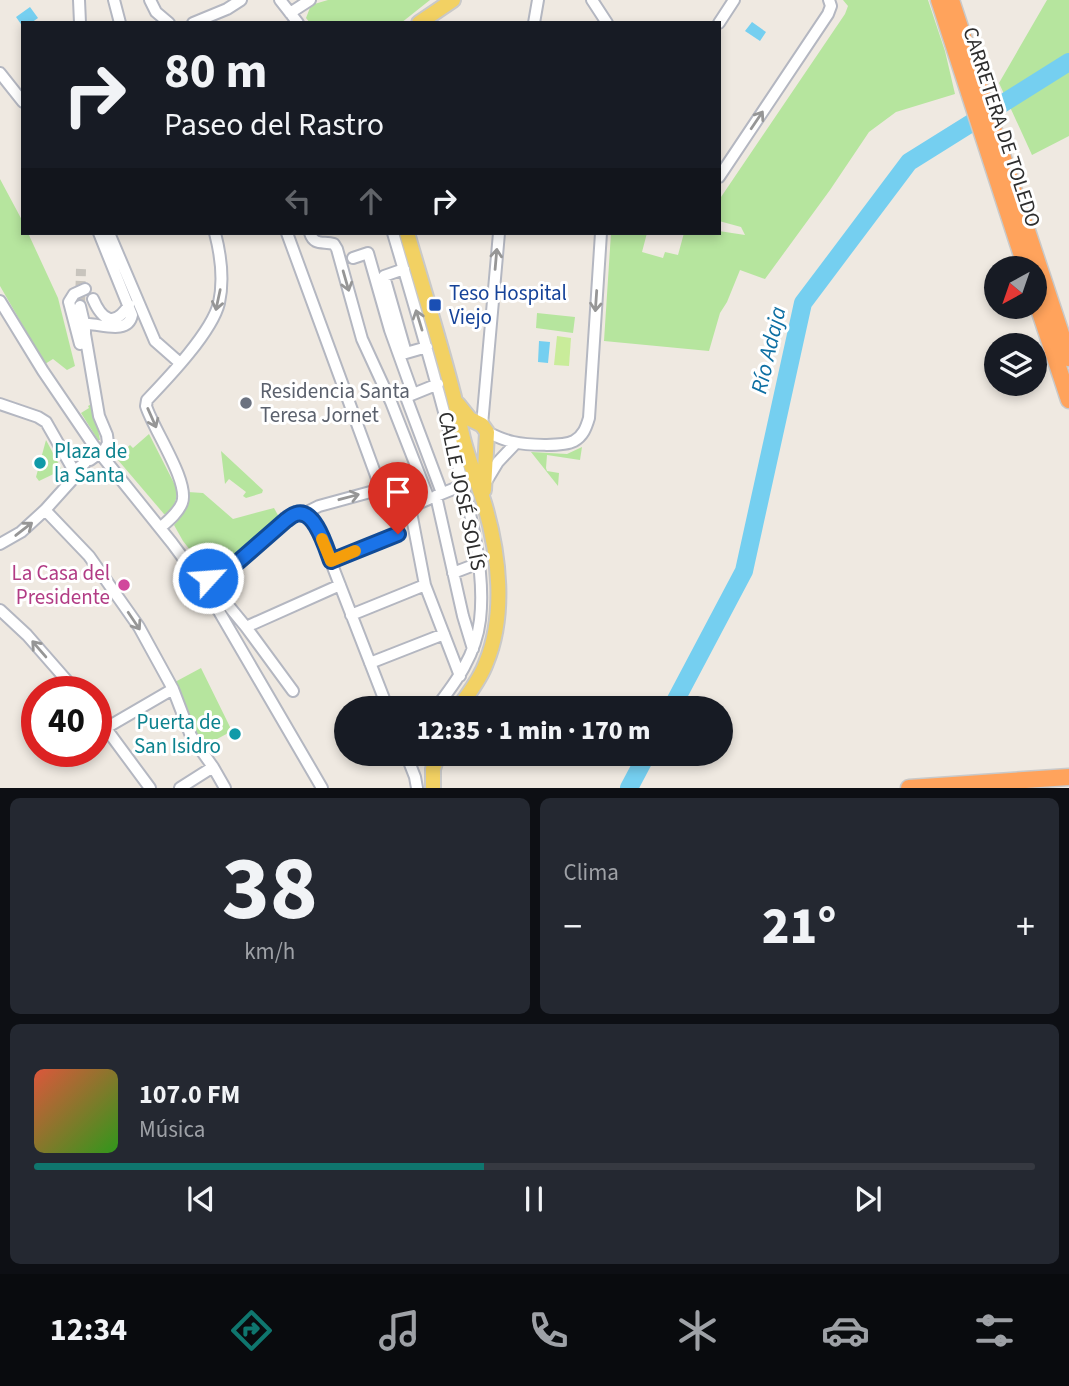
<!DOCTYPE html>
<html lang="es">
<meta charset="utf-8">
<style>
body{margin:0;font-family:"Source Sans 3",sans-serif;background:#242831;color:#f1f3f6;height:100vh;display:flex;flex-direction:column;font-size:26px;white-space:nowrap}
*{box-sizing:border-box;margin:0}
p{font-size:23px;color:#9ea1a6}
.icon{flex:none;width:38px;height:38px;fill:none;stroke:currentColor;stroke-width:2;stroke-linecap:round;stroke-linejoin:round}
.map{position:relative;height:788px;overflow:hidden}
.side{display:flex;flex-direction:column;gap:10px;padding:10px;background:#0d0f14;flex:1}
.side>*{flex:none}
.hud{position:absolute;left:21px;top:21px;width:700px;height:214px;border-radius:0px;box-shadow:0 4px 10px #0003;background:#171b24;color:#f1f3f6;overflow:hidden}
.needle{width:46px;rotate:220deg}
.tools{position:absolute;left:984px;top:256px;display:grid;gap:14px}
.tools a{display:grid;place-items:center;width:63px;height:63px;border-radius:50%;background:#171b24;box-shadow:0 4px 10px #0003;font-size:35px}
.speed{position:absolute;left:21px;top:676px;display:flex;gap:14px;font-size:35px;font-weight:700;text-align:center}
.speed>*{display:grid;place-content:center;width:91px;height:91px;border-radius:50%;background:#171b24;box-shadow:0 4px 10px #0003;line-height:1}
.speed .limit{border:10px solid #d22;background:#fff;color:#111}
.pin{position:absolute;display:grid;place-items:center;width:60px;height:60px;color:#fff;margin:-72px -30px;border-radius:50% 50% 50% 0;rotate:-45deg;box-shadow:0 0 7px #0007}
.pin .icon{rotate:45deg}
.me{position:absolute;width:77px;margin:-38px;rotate:64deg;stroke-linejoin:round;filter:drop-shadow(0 0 5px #0008)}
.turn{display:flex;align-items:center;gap:24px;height:147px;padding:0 28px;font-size:32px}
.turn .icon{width:91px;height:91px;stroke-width:2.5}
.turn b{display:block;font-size:49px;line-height:60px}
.lanes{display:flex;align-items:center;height:66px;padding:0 28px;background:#0003;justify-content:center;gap:35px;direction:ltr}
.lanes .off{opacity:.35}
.big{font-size:52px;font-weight:800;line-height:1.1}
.side .widget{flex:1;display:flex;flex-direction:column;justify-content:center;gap:10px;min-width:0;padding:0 24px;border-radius:10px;background:#242831}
.side .dial{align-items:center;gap:0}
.dial b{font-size:91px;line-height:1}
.song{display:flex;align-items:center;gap:21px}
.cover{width:84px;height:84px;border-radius:10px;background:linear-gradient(135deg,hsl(10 70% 55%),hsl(110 70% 35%))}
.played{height:7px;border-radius:4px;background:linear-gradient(90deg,#0f766e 45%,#363941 45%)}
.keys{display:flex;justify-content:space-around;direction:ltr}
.heat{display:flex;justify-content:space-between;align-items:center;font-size:38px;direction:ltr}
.side .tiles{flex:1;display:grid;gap:10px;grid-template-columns:1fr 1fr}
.widget:last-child{grid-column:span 2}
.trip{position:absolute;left:334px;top:696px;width:399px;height:70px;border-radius:35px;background:#171b24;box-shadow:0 4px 10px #0003;font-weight:800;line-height:70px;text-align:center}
.dock{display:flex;height:112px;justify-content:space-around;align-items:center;background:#090b0e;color:#9ea1a6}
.dock .icon{width:49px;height:49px}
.dock .active{color:#0f766e}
.dock b{font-size:32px;color:#f1f3f6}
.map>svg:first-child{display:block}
</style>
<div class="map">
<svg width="1069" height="788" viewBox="0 0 1069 788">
<rect width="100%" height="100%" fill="#efe9e1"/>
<path fill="#b6e59e" d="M328 0H430L401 23H310L306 18 311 5Z
M843 0H928L945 51 955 94 896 112 869 132 830 190 765 279 740 270 727 302 720 313 709 351 604 341 611 233H647L642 252 663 258 665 252 678 255 684 233H719V231L745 235 741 227 719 221V200L845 14 848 6Z
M1047 0H1069V136L1032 155 999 83Z
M0 179 23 222V233H28L58 298 75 366 67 370 53 359 45 364 0 286Z
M537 313 575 317 573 333 536 328Z
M93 403 100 440H98L81 413 89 408 88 406Z
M149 434 176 487C178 497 175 507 167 515L164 514 118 460V456L130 445 133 448Z
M46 440 62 470 39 481 36 477Z
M582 447 580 460 547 455 546 468 547 471 559 473 558 486 531 452 567 454Z
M221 451 263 490 262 493 246 498 243 496 246 492 229 479 225 484Z
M188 492 203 493 233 519 274 508 279 517 222 568 215 572 208 573 183 541 174 525C183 515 188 506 188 492Z
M201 668 232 731 204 746 193 729 175 682Z"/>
<path fill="#c9ec9a" d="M557 336 571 338 569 366 554 365Z"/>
<path fill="#75cff0" d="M30 7 38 18 31 23H23V27L16 17Z
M752 22 766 32 760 41 745 31Z
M539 341 550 342 548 363 538 362Z"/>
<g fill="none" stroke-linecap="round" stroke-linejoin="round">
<path stroke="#75cff0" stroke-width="18" d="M671 709 744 571 803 303 909 162 1069 62
M629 788 647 754"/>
<path stroke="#c8c4bd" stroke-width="10" stroke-dasharray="10 5" stroke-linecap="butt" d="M80 306 81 269"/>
<g stroke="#b4b7c1" stroke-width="14">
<path id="minor" d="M79 0 80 23
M114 0 120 23
M150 0 156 12 169 23
M280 0 298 23
M592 0 607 23
M290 13 310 0
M193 23 227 9 241 0
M534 23 538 0
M719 23 734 0
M0 73 23 102
M719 177 828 14 831 6 829 0
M109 233 155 341 180 363
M287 233 378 481 377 487 374 491 319 506 303 514
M310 233C314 246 323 241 334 244L337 249 362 339 391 402 429 499 410 507 425 585 460 676
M393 233C415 307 437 382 456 458 469 508 486 568 480 620 476 655 456 682 435 709
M353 258 368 253 390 330 413 394
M404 269 384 276 406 353 427 347
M93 299C102 320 114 328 129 305
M0 301 43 371 94 446 172 543 206 589 322 788
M80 306 85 327V334L99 416 107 435 108 443 105 449 90 460
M85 327 89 324C104 325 128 334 132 315L99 233
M80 344 69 302 74 294 85 289
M438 384 406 397 442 493
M0 404 38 417 46 422 74 471
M482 425 499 233
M487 432C495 436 504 440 513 442 526 445 563 447 574 441 583 436 586 428 589 418L601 233
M486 482 498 462 516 443
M463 485 436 496 463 616 473 649
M45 510 89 556 139 627 173 689 191 736 213 767 225 788
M160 528C168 521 178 513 182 503 190 482 153 429 146 406L147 400C168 378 212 332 219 303 224 280 221 256 215 233
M0 544 21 532 45 510 72 480 74 471 85 463
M331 561 399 533
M453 573 479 563
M196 574C206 577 214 580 223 575L286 520C301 510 306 512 317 526L388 709
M206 589 218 593 246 627 293 691
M0 610 27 635 76 691
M351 615 425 585
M246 627 340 585
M370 663 444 634
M96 715 150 788
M106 728 173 689
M406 754 415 777 417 788
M180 788 213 767"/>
</g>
<g stroke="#c9c9c9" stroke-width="18">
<path id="major" d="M419 23 453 0
M407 233C423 288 440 342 454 397 457 410 459 422 462 434 467 458 478 482 485 506 499 555 506 615 486 663 480 680 468 694 458 709
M458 404 470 419 482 425 487 432 484 490
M433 788V769L438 754"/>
</g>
<g stroke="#c9c9c9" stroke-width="19">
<path id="highway" d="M939 0 1026 268
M951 0 1069 358
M1034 294 1069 400
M909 788 1069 777"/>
</g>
<use href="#minor" stroke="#fff" stroke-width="10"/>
<use href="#major" stroke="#f2d163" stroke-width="14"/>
<use href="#highway" stroke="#ffa35c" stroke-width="16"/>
</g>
<defs><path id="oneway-shaft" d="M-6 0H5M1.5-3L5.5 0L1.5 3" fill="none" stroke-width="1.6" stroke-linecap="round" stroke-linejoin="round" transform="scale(1.75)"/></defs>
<g stroke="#969696">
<use href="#oneway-shaft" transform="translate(757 120) rotate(-56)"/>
<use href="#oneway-shaft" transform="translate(496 259) rotate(-85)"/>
<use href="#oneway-shaft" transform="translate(346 281) rotate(74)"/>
<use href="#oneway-shaft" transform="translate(218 300) rotate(102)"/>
<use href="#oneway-shaft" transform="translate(596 301) rotate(94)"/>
<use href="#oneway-shaft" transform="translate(419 320) rotate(-107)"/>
<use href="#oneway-shaft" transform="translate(152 418) rotate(66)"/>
<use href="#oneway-shaft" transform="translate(349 497) rotate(-15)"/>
<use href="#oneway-shaft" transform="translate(24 529) rotate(-38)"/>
<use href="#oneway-shaft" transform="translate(134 621) rotate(56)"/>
<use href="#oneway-shaft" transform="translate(39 649) rotate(-131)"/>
</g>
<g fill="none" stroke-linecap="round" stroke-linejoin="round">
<g stroke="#114b97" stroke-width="18">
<path id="route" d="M208 578H217L223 575 286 520C289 518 292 515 296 514 315 508 326 548 331 561L398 534"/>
</g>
<use href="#route" stroke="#1a73e8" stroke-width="12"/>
<path stroke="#f59e0b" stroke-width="12" d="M322 539 331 561 355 551"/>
</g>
<rect fill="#1a4fb4" stroke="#fff" stroke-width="2.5" x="428" y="298" width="14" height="14" rx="3.5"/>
<circle fill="#6b7280" stroke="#fff" stroke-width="2.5" cx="246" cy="403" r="7"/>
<g fill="#0f9aa8" stroke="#fff" stroke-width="2.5">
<circle cx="40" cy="463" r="7"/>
<circle cx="235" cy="734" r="7"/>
</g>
<circle fill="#d1479c" stroke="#fff" stroke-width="2.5" cx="124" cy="585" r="7"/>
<g text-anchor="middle" stroke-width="6" stroke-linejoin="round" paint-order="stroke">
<g font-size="21" fill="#2e2e2e" stroke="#fff">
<text transform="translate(1002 127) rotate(72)" y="7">CARRETERA DE TOLEDO</text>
<text transform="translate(462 491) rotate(78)" y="7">CALLE JOSÉ SOLÍS</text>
</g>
<g font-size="21" fill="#164399" stroke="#fff" text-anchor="start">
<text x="449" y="300">Teso Hospital<tspan x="449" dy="24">Viejo</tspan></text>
</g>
<g font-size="21" fill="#5b616d" stroke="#fff" text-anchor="start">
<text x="260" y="398">Residencia Santa<tspan x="260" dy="24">Teresa Jornet</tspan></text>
</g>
<g font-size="21" fill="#0d838f" stroke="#fff" text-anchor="start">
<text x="54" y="458">Plaza de<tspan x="54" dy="24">la Santa</tspan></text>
<text x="221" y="729" text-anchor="end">Puerta de<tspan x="221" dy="24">San Isidro</tspan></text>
</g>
<g font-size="21" fill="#b23c85" stroke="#fff" text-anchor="end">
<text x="110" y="580">La Casa del<tspan x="110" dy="24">Presidente</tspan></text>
</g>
<g font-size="23" font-style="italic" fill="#0d6fa3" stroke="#fff">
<text transform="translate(768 350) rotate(-77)" y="8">Río Adaja</text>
</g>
</g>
</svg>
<div class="tools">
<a><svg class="needle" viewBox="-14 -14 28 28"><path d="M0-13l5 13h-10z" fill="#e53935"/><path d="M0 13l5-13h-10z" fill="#9ea1a6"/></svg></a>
<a><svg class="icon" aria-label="layers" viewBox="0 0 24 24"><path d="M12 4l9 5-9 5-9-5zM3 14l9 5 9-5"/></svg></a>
</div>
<div class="speed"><div class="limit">40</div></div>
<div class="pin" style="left:398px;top:534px;background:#d93025"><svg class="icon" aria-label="arrive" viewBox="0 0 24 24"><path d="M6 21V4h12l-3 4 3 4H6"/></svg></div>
<svg class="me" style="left:208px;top:578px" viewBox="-20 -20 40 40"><circle r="17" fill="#1a73e8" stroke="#fff" stroke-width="3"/><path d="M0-11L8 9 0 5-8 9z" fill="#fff"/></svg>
<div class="trip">12:35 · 1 min · 170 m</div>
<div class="hud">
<div class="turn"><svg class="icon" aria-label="right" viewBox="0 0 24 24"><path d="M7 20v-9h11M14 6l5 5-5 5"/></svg><div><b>80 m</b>Paseo del Rastro</div></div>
<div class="lanes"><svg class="icon off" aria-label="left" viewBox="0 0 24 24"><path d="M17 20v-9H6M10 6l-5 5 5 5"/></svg><svg class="icon off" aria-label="ahead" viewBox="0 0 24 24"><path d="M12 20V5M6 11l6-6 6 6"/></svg><svg class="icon" aria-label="right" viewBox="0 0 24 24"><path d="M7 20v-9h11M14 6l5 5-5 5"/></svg></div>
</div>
</div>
<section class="side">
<div class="tiles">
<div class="widget dial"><b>38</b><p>km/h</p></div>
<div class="widget"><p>Clima</p>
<div class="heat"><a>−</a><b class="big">21°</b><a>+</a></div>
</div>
<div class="widget">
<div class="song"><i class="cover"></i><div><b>107.0 FM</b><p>Música</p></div></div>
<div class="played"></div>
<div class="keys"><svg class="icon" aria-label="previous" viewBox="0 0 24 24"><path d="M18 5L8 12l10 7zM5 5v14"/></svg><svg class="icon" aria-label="pause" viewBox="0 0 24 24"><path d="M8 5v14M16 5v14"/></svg><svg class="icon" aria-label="next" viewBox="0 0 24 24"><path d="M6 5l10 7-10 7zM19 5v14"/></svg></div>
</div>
</div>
</section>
<nav class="dock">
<b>12:34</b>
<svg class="icon active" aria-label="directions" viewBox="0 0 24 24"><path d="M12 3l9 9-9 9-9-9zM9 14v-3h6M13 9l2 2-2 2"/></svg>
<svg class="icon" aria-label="music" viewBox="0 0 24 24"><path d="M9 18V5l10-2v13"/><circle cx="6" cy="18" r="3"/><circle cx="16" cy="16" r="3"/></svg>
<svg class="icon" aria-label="phone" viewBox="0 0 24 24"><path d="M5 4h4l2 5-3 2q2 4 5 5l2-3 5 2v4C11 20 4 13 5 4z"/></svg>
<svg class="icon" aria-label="climate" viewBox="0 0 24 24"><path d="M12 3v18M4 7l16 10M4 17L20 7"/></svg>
<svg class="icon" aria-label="car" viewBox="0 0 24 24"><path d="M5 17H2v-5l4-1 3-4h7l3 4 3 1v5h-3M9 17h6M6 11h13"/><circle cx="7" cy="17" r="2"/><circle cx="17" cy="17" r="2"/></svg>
<svg class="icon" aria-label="filters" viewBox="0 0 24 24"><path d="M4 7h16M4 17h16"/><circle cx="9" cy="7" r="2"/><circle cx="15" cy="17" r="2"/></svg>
</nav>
